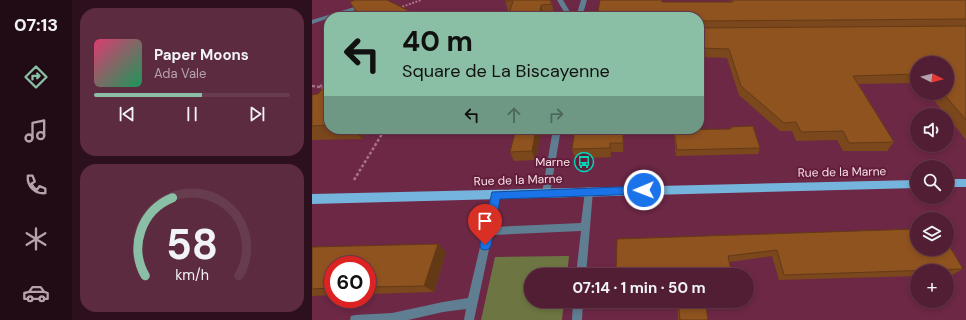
<!DOCTYPE html>
<html lang="fr">
<meta charset="utf-8">
<style>
body{margin:0;font-family:"DM Sans",sans-serif;background:#5c2b40;color:#f1f3f6;height:100vh;display:flex;flex-direction:column;font-size:15px;white-space:nowrap}
*{box-sizing:border-box;margin:0}
p{font-size:13px;color:#b5a2ac}
.icon{flex:none;width:22px;height:22px;fill:none;stroke:currentColor;stroke-width:2;stroke-linecap:round;stroke-linejoin:round}
.map{position:relative;flex:1;overflow:hidden}
.drawer{display:flex;flex-direction:column;gap:8px;padding:8px;background:#2d101d;width:240px}
.drawer>*{flex:none}
.hud{position:absolute;left:12px;top:12px;width:380px;height:122px;border-radius:16px;box-shadow:0 2px 6px #0003,0 0 0 1px #683c4f;background:#8abfa5;color:#111;overflow:hidden}
.needle{width:26px;rotate:96deg}
.tools{position:absolute;left:598px;top:56px;display:grid;gap:8px}
.tools a{display:grid;place-items:center;width:44px;height:44px;border-radius:50%;background:#521e34;box-shadow:0 2px 6px #0003,0 0 0 1px #683c4f;font-size:20px}
.speed{position:absolute;left:12px;top:256px;display:flex;gap:8px;font-size:20px;font-weight:700;text-align:center}
.speed>*{display:grid;place-content:center;width:52px;height:52px;border-radius:50%;background:#521e34;box-shadow:0 2px 6px #0003,0 0 0 1px #683c4f;line-height:1}
.speed .limit{border:6px solid #d22;background:#fff;color:#111}
.pin{position:absolute;display:grid;place-items:center;width:34px;height:34px;color:#fff;margin:-41px -17px;border-radius:50% 50% 50% 0;rotate:-45deg;box-shadow:0 0 4px #0007}
.pin .icon{rotate:45deg}
.me{position:absolute;width:44px;margin:-22px;rotate:269deg;stroke-linejoin:round;filter:drop-shadow(0 0 3px #0008)}
.turn{display:flex;align-items:center;gap:14px;height:84px;padding:0 12px;font-size:18px}
.turn .icon{width:52px;height:52px;stroke-width:2.5}
.turn b{display:block;font-size:28px;line-height:34px}
.lanes{display:flex;align-items:center;height:38px;padding:0 12px;background:#0003;justify-content:center;gap:20px;direction:ltr}
.lanes .off{opacity:.35}
.drawer .tile{flex:1;display:flex;flex-direction:column;justify-content:center;gap:6px;min-width:0;padding:0 14px;border-radius:16px;background:#5c2b40}
.drawer .dial{align-items:center;gap:0}
.dial svg{height:104px;overflow:visible;fill:none;stroke:#683c4f;stroke-width:7;stroke-linecap:round;text-anchor:middle}
.dial text{fill:#f1f3f6;stroke:none}
.song{display:flex;align-items:center;gap:12px}
.cover{width:48px;height:48px;border-radius:6px;background:linear-gradient(135deg,hsl(340 70% 55%),hsl(150 70% 35%))}
.played{height:4px;border-radius:2px;background:linear-gradient(90deg,#8abfa5 55%,#683c4f 55%)}
.keys{display:flex;justify-content:space-around;direction:ltr}
.trip{position:absolute;left:212px;top:268px;width:230px;height:40px;border-radius:20px;background:#521e34;box-shadow:0 2px 6px #0003,0 0 0 1px #683c4f;font-weight:700;line-height:40px;text-align:center}
main{display:flex;flex:1;min-height:0}
.tab-bar{display:flex;flex-direction:column;width:72px;justify-content:space-around;align-items:center;background:#210c15;color:#b5a2ac}
.tab-bar .icon{width:28px;height:28px}
.tab-bar .selected{color:#8abfa5}
.tab-bar b{font-size:18px;color:#f1f3f6}
.map>svg:first-child{display:block}
</style>
<main>
<nav class="tab-bar">
<b>07:13</b>
<svg class="icon selected" aria-label="directions" viewBox="0 0 24 24"><path d="M12 3l9 9-9 9-9-9zM9 14v-3h6M13 9l2 2-2 2"/></svg>
<svg class="icon" aria-label="music" viewBox="0 0 24 24"><path d="M9 18V5l10-2v13"/><circle cx="6" cy="18" r="3"/><circle cx="16" cy="16" r="3"/></svg>
<svg class="icon" aria-label="phone" viewBox="0 0 24 24"><path d="M5 4h4l2 5-3 2q2 4 5 5l2-3 5 2v4C11 20 4 13 5 4z"/></svg>
<svg class="icon" aria-label="climate" viewBox="0 0 24 24"><path d="M12 3v18M4 7l16 10M4 17L20 7"/></svg>
<svg class="icon" aria-label="car" viewBox="0 0 24 24"><path d="M5 17H2v-5l4-1 3-4h7l3 4 3 1v5h-3M9 17h6M6 11h13"/><circle cx="7" cy="17" r="2"/><circle cx="17" cy="17" r="2"/></svg>
</nav>
<section class="drawer">
<div class="tile">
<div class="song"><i class="cover"></i><div><b>Paper Moons</b><p>Ada Vale</p></div></div>
<div class="played"></div>
<div class="keys"><svg class="icon" aria-label="previous" viewBox="0 0 24 24"><path d="M18 5L8 12l10 7zM5 5v14"/></svg><svg class="icon" aria-label="pause" viewBox="0 0 24 24"><path d="M8 5v14M16 5v14"/></svg><svg class="icon" aria-label="next" viewBox="0 0 24 24"><path d="M6 5l10 7-10 7zM19 5v14"/></svg></div>
</div>
<div class="tile dial"><svg viewBox="0 0 100 80">
<path d="M14 69A42 42 0 1 1 86 69"/>
<path d="M14 69A42 42 0 0 1 35 9" stroke="#8abfa5"/>
<text x="50" y="56" font-size="32" font-weight="700">58</text>
<text x="50" y="72" font-size="11">km/h</text>
</svg></div>
</section>
<div class="map">
<svg width="654" height="320" viewBox="0 0 654 320">
<rect width="100%" height="100%" fill="#6d2845"/>
<path fill="#6d7643" d="M257 256 255 275H219V301H252L250 320H169L183 257Z"/>
<g fill="none" stroke-linecap="round" stroke-linejoin="round">
<path stroke="#a77388" stroke-width="2" stroke-dasharray="2 1.5" stroke-linecap="butt" d="M87 8 109 0
M12 82 17 77"/>
<path stroke="#a77388" stroke-width="2.5" stroke-dasharray="3 2" stroke-linecap="butt" d="M0 86 8 87 17 93
M8 87 13 81
M42 180 73 129"/>
<path fill="#607e92" fill-rule="evenodd" d="M245 0H251L261 17H255Z
M269 0H275L270 17H264Z
M241 129H249L238 193 237 196 234 197 231 196 230 193Z
M277 187 280 188 281 191 274 275H264L269 231 180 235 162 320H152L154 309 131 312 96 320H38L39 316 43 315 80 313 131 302 156 298 181 192 184 191 187 192 188 195 182 227 269 223 273 191 274 188Z
M261 301H271L270 320H260Z"/>
<path fill="#607e92" fill-rule="evenodd" d="M65 0H73L22 17H17V18L0 24V20Z"/>
<path fill="#75b5dd" fill-rule="evenodd" d="M635 179H654V187H635Z
M605 180V188L0 204V194Z"/>
</g>
<path fill="#7b471c" d="M193 0 240 4 242 14H231V17H196L198 11H196Z
M419 0H654V140L635 116V115H634L616 93H635L605 63V83L546 84 582 142 575 151H531L525 140 484 141 480 131H468L427 95 415 58 387 57V17L350 2H418Z
M17 81V129H56L50 139 0 140V95L6 94Z
M419 127 448 148 446 154 364 156 362 135V130L418 129Z
M202 129H230L223 160 202 161 198 152 203 133Z
M263 129H312L311 152H299V157L263 159 260 149Z
M605 229 651 269 640 275H635V271H605V276L467 280 460 256 418 262 305 239Z
M0 247 134 252 122 292 55 294V265H21V295L0 296Z
M365 301H408L405 306H394L396 320H366Z"/>
<path fill="#643a16" d="M229 5 231 14V17H227Z
M99 12 102 17H84Z
M40 129H56L50 139Z
M224 129H230L223 160 220 151Z
M311 129H312L311 152Z
M298 143 299 152V157L298 148Z
M126 244 134 252 122 292 112 286Z"/>
<path fill="#8f5320" stroke="#643a16" d="M43 0H75L99 12 84 17H48L38 2Z
M193 0H238L240 4 229 5 227 16 196 17 201 1H193Z
M288 0H350V2H421L420 0H654V19L387 21V24V17H285Z
M387 26 388 28 654 26V120L631 93H635V63H605V74L541 76 582 142 537 143 531 131 489 132 484 122 472 123 429 86 417 49 387 48Z
M17 81V125L0 126V95L6 94Z
M441 126 448 148 365 150 362 130 419 129V127Z
M204 129H224L220 151 198 152Z
M263 129H311V143H298V148L260 149Z
M605 229V249H635V242L651 269 472 275 465 250 416 256 420 275H304L305 239Z
M126 244 112 286 55 287V265H21V288L0 289V247Z
M366 301H403H393L396 320H368Z"/>
<path fill="#1a73e8" stroke="#114b97" d="M332 186 336 187 337 190 336 193 332 194 188 199 179 245 177 249 173 250 169 249 168 245 180 192Z"/>
<defs>
<g id="bus-ring" transform="scale(1)"><circle r="9.5" fill="#611d3a" stroke="#03d5b6" stroke-width="1.5"/><path d="M-5-6H5V4H4V6H2V4H-2V6H-4V4H-5ZM-3.5-4V0h7V-4ZM-3.5 1.2v1.5H-2V1.2ZM2 1.2v1.5H3.5V1.2Z" fill="#03d5b6"/></g>
</defs>
<g fill-rule="evenodd">
<use href="#bus-ring" x="272" y="162"/>
</g>
<g text-anchor="middle" stroke-width="4" stroke-linejoin="round" paint-order="stroke">
<g font-size="12" fill="#fadfe7" stroke="#611d3a" text-anchor="end">
<text x="258" y="166">Marne</text>
</g>
<g font-size="12" fill="#fadfe7" stroke="#611d3a">
<text transform="translate(530 172) rotate(-1)" y="4">Rue de la Marne</text>
<text transform="translate(206 180) rotate(-2)" y="4">Rue de la Marne</text>
</g>
</g>
</svg>
<div class="tools">
<a><svg class="needle" viewBox="-14 -14 28 28"><path d="M0-13l5 13h-10z" fill="#e53935"/><path d="M0 13l5-13h-10z" fill="#b5a2ac"/></svg></a>
<a><svg class="icon" aria-label="sound" viewBox="0 0 24 24"><path d="M4 9h4l5-4v14l-5-4H4zM17 9q2 3 0 6"/></svg></a>
<a><svg class="icon" aria-label="search" viewBox="0 0 24 24"><circle cx="10" cy="10" r="6"/><path d="M15 15l6 6"/></svg></a>
<a><svg class="icon" aria-label="layers" viewBox="0 0 24 24"><path d="M12 4l9 5-9 5-9-5zM3 14l9 5 9-5"/></svg></a>
<a>+</a>
</div>
<div class="speed"><div class="limit">60</div></div>
<div class="pin" style="left:173px;top:245px;background:#d93025"><svg class="icon" aria-label="arrive" viewBox="0 0 24 24"><path d="M6 21V4h12l-3 4 3 4H6"/></svg></div>
<svg class="me" style="left:332px;top:190px" viewBox="-20 -20 40 40"><circle r="17" fill="#1a73e8" stroke="#fff" stroke-width="3"/><path d="M0-11L8 9 0 5-8 9z" fill="#fff"/></svg>
<div class="trip">07:14 · 1 min · 50 m</div>
<div class="hud">
<div class="turn"><svg class="icon" aria-label="left" viewBox="0 0 24 24"><path d="M17 20v-9H6M10 6l-5 5 5 5"/></svg><div><b>40 m</b>Square de La Biscayenne</div></div>
<div class="lanes"><svg class="icon" aria-label="left" viewBox="0 0 24 24"><path d="M17 20v-9H6M10 6l-5 5 5 5"/></svg><svg class="icon off" aria-label="ahead" viewBox="0 0 24 24"><path d="M12 20V5M6 11l6-6 6 6"/></svg><svg class="icon off" aria-label="right" viewBox="0 0 24 24"><path d="M7 20v-9h11M14 6l5 5-5 5"/></svg></div>
</div>
</div>
</main>
